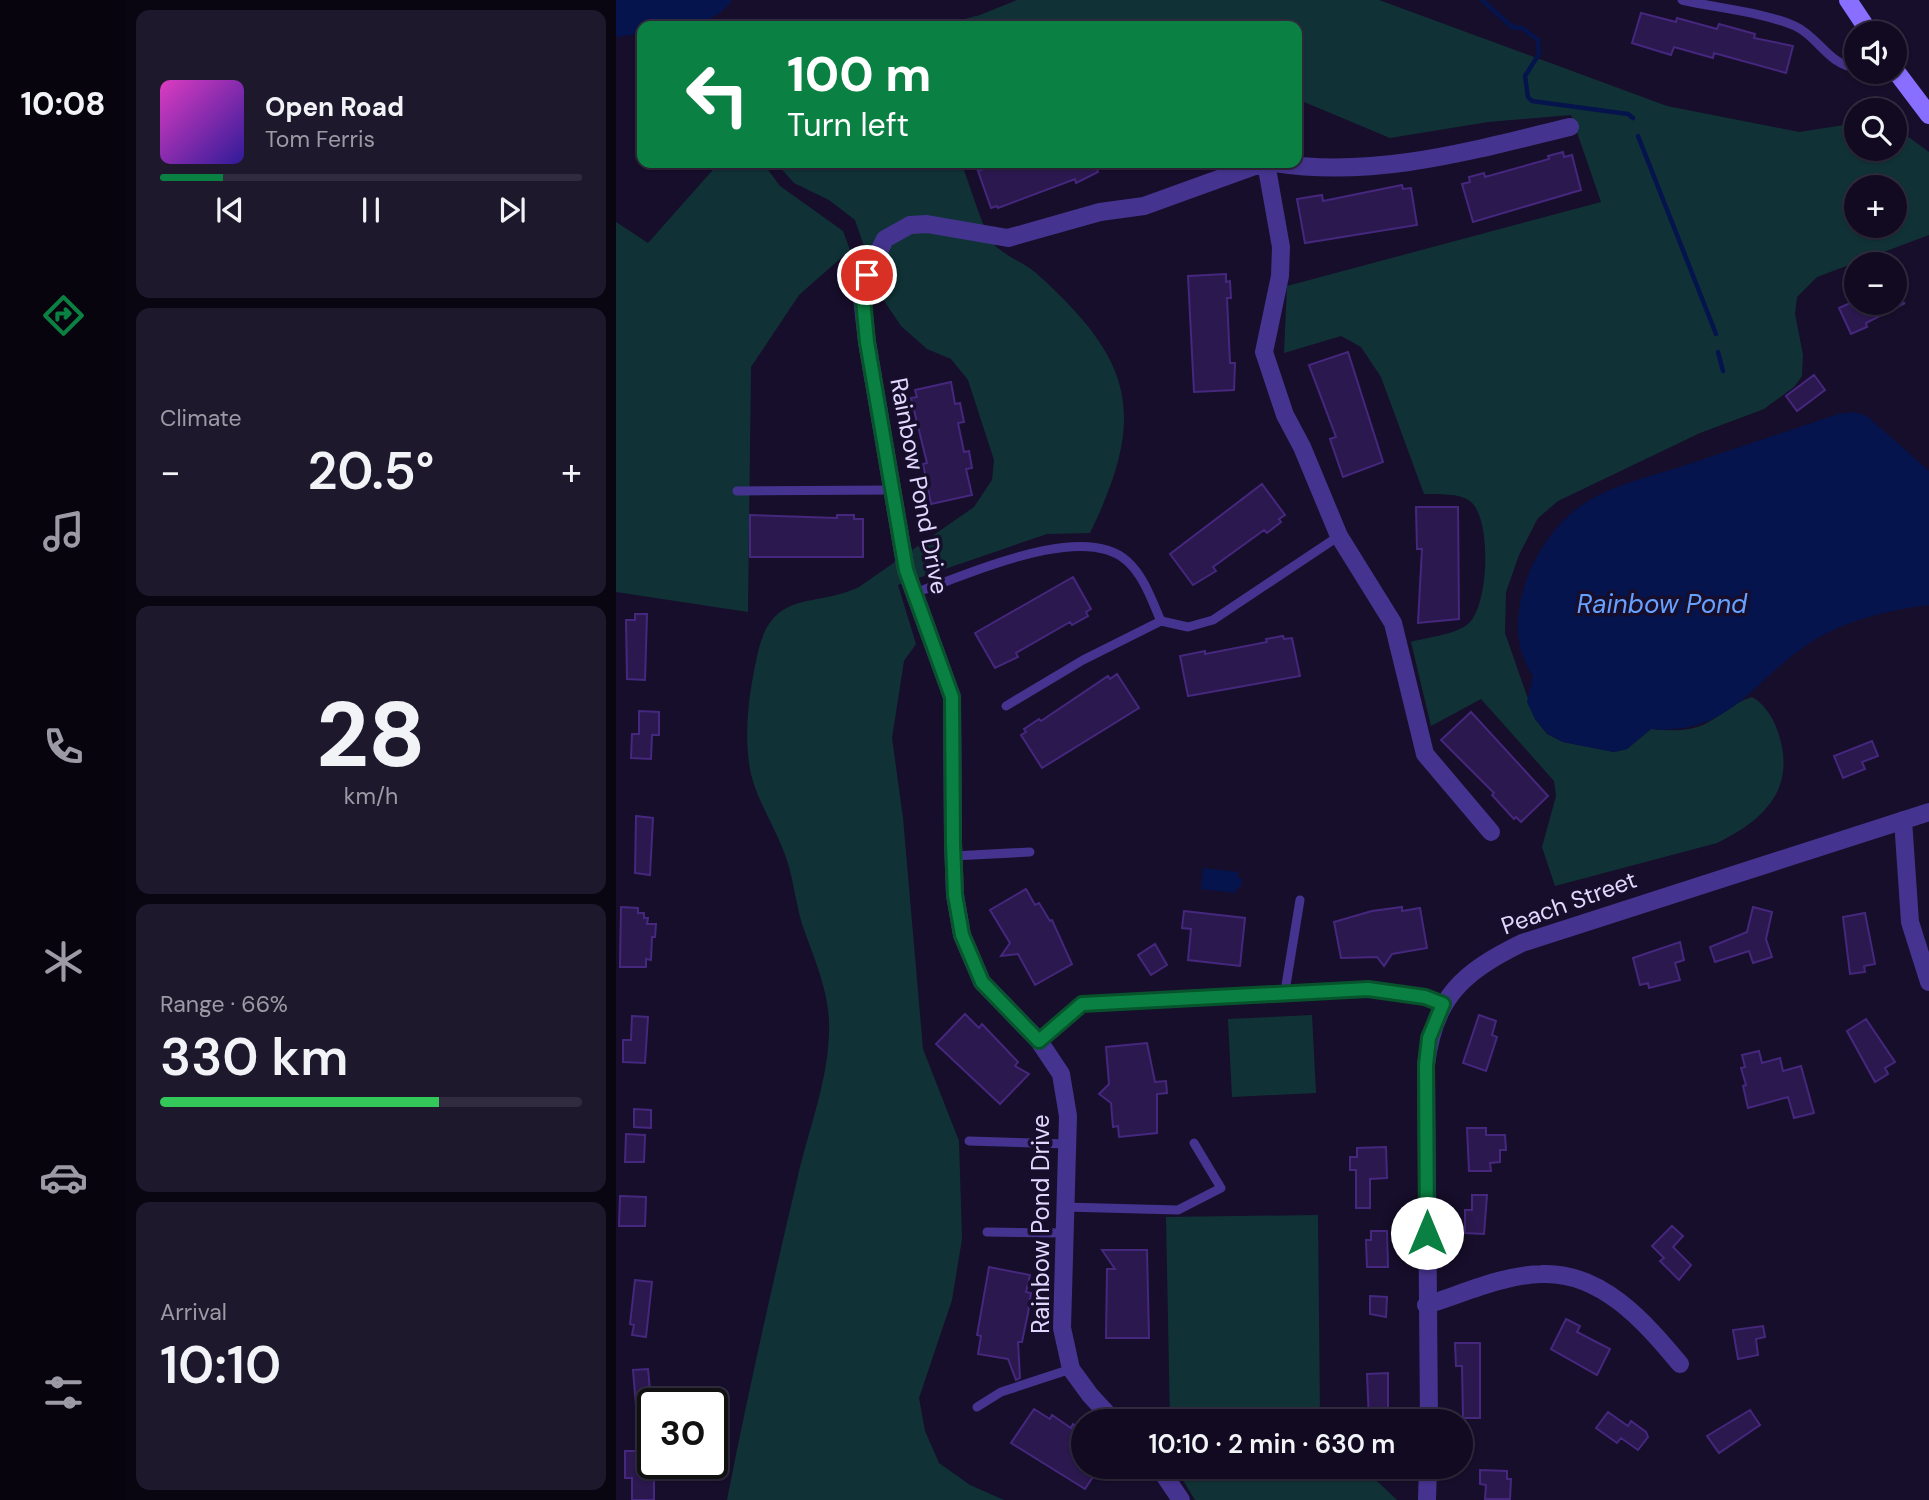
<!DOCTYPE html>
<meta charset="utf-8">
<style>
body{margin:0;font-family:"DM Sans",sans-serif;background:#1e182d;color:#f1f3f6;height:100vh;display:flex;flex-direction:column;font-size:26px;white-space:nowrap}
*{box-sizing:border-box;margin:0}
p{font-size:23px;color:#9c9aa5}
.icon{flex:none;width:38px;height:38px;fill:none;stroke:currentColor;stroke-width:2;stroke-linecap:round;stroke-linejoin:round}
.map{position:relative;flex:1;overflow:hidden}
.panel{display:flex;flex-direction:column;gap:10px;padding:10px;background:#090612;width:490px}
.panel>*{flex:none}
.top-card{position:absolute;left:21px;top:21px;width:665px;height:147px;border-radius:14px;box-shadow:0 2px 5px #0004,0 0 0 2px #302b3e;background:#0b8043;color:#fff;overflow:hidden}
.tools{position:absolute;left:1228px;top:21px;display:grid;gap:14px}
.tools a{display:grid;place-items:center;width:63px;height:63px;border-radius:50%;background:#110a20;box-shadow:0 2px 5px #0004,0 0 0 2px #302b3e;font-size:35px}
.speed{position:absolute;left:21px;top:1388px;display:flex;gap:14px;font-size:35px;font-weight:700;text-align:center}
.speed>*{display:grid;place-content:center;width:91px;height:91px;border-radius:50%;background:#110a20;box-shadow:0 2px 5px #0004,0 0 0 2px #302b3e;line-height:1}
.speed .limit{border:4px solid #111;border-radius:10px;background:#fff;color:#111}
.pin{position:absolute;display:grid;place-items:center;width:60px;height:60px;color:#fff;margin:-30px;border:4px solid #fff;border-radius:50%;box-shadow:0 2px 7px #0007}
.me{position:absolute;width:77px;margin:-38px;rotate:0deg;stroke-linejoin:round;filter:drop-shadow(0 0 5px #0008)}
.turn{display:flex;align-items:center;gap:24px;height:147px;padding:0 35px;font-size:32px}
.turn .icon{width:91px;height:91px;stroke-width:2.5}
.turn b{display:block;font-size:49px;line-height:60px}
.big{font-size:52px;font-weight:600;line-height:1.1}
.panel .card{flex:1;display:flex;flex-direction:column;justify-content:center;gap:10px;min-width:0;padding:0 24px;border-radius:14px;background:#1e182d}
.panel .dial{align-items:center;gap:0}
.dial b{font-size:91px;line-height:1}
.song{display:flex;align-items:center;gap:21px}
.cover{width:84px;height:84px;border-radius:10px;background:linear-gradient(135deg,hsl(310 70% 55%),hsl(250 70% 35%))}
.played{height:7px;border-radius:4px;background:linear-gradient(90deg,#0b8043 15%,#302b3e 15%)}
.keys{display:flex;justify-content:space-around;direction:ltr}
.heat{display:flex;justify-content:space-between;align-items:center;font-size:38px;direction:ltr}
.charge{height:10px;border-radius:5px;background:linear-gradient(90deg,#34c759 66%,#302b3e 0)}
.trip{position:absolute;left:455px;top:1409px;width:402px;height:70px;border-radius:35px;background:#110a20;box-shadow:0 2px 5px #0004,0 0 0 2px #302b3e;font-weight:600;line-height:70px;text-align:center}
main{display:flex;flex:1;min-height:0}
.dock{display:flex;flex-direction:column;width:126px;justify-content:space-around;align-items:center;background:#07040d;color:#9c9aa5}
.dock .icon{width:49px;height:49px}
.dock .on{color:#0b8043}
.dock b{font-size:32px;color:#f1f3f6}
.map>svg:first-child{display:block}
</style>
<main>
<nav class="dock">
<b>10:08</b>
<svg class="icon on" aria-label="directions" viewBox="0 0 24 24"><path d="M12 3l9 9-9 9-9-9zM9 14v-3h6M13 9l2 2-2 2"/></svg>
<svg class="icon" aria-label="music" viewBox="0 0 24 24"><path d="M9 18V5l10-2v13"/><circle cx="6" cy="18" r="3"/><circle cx="16" cy="16" r="3"/></svg>
<svg class="icon" aria-label="phone" viewBox="0 0 24 24"><path d="M5 4h4l2 5-3 2q2 4 5 5l2-3 5 2v4C11 20 4 13 5 4z"/></svg>
<svg class="icon" aria-label="climate" viewBox="0 0 24 24"><path d="M12 3v18M4 7l16 10M4 17L20 7"/></svg>
<svg class="icon" aria-label="car" viewBox="0 0 24 24"><path d="M5 17H2v-5l4-1 3-4h7l3 4 3 1v5h-3M9 17h6M6 11h13"/><circle cx="7" cy="17" r="2"/><circle cx="17" cy="17" r="2"/></svg>
<svg class="icon" aria-label="filters" viewBox="0 0 24 24"><path d="M4 7h16M4 17h16"/><circle cx="9" cy="7" r="2"/><circle cx="15" cy="17" r="2"/></svg>
</nav>
<section class="panel">
<div class="card">
<div class="song"><i class="cover"></i><div><b>Open Road</b><p>Tom Ferris</p></div></div>
<div class="played"></div>
<div class="keys"><svg class="icon" aria-label="previous" viewBox="0 0 24 24"><path d="M18 5L8 12l10 7zM5 5v14"/></svg><svg class="icon" aria-label="pause" viewBox="0 0 24 24"><path d="M8 5v14M16 5v14"/></svg><svg class="icon" aria-label="next" viewBox="0 0 24 24"><path d="M6 5l10 7-10 7zM19 5v14"/></svg></div>
</div>
<div class="card"><p>Climate</p>
<div class="heat"><a>−</a><b class="big">20.5°</b><a>+</a></div>
</div>
<div class="card dial"><b>28</b><p>km/h</p></div>
<div class="card"><p>Range · 66%</p><b class="big">330 km</b><div class="charge"></div></div>
<div class="card"><p>Arrival</p><b class="big">10:10</b></div>
</section>
<div class="map">
<svg width="1313" height="1500" viewBox="0 0 1313 1500">
<rect width="100%" height="100%" fill="#170e2b"/>
<path fill="#103236" fill-rule="evenodd" d="M401 0H763L1051 106 1183 132 1241 123V149H1279V127L1313 152V235L1201 277 1181 297 1179 314 1187 355 1186 376 1178 387 1148 409 1084 433 942 501 922 518 903 555 890 592 889 633 919 719 931 734 947 742 998 752 1011 749 1035 729C1054 731 1074 732 1091 723 1106 715 1119 702 1136 697 1149 704 1157 718 1162 732 1181 788 1149 820 1101 843L939 886 926 847 940 796 938 781 865 699 815 726 795 642C811 637 839 635 852 624 873 607 876 520 855 502 844 492 822 495 808 494L765 377 745 347 725 336 668 353 671 286 985 202 955 115 872 122 774 138 681 99V26H322L364 15ZM1241 187H1279V226H1241Z
M103 163H147L164 186 227 231 234 250 183 295 135 367 132 612 0 592V222L32 243Z
M160 163H345C353 181 366 228 376 242 386 255 407 262 420 273 517 360 532 414 474 533L431 534 282 585 300 644 288 661 276 738 287 818 307 1049 343 1141 346 1239 336 1300 303 1398 309 1431 323 1463 354 1485 388 1500H111C132 1393 156 1286 181 1180 193 1127 215 1075 213 1020 211 985 197 956 186 924 179 900 177 875 168 852 158 825 139 797 134 769 127 730 134 686 143 648 159 589 199 608 243 587L358 507 376 480 378 460 352 380 335 359 311 349 285 326 265 296 239 220 213 200 178 183Z
M696 1015 700 1093 616 1097 612 1019Z
M702 1215 704 1421H554L550 1217Z
M559 1467H746L781 1500H579Z"/>
<path fill="#05144d" d="M0 0H116C94 31 60 26 26 26V33L0 37Z
M1238 412 1251 416 1313 471V605C1274 610 1234 619 1200 639 1139 675 1118 736 1035 729L1011 749 998 752 947 742 932 734 919 719 911 702 917 676C900 650 899 624 906 595 914 562 935 528 963 507 991 487 1028 478 1061 468 1115 450 1169 432 1222 414Z
M587 868 622 872V878H626L625 888 621 887 620 893 585 889Z"/>
<g fill="none" stroke-linecap="round" stroke-linejoin="round">
<path stroke="#05144d" stroke-width="4.5" d="M866 0 896 27 906 28 922 40 923 54 909 76 912 97 916 101 1012 114 1017 118
M1022 136 1100 334
M1102 352 1107 371"/>
</g>
<path fill="#2b184e" stroke="#45277d" stroke-width="2" d="M1025 13 1060 22 1061 18 1101 29 1103 24 1139 34 1138 38 1177 46 1170 73 1098 53 1097 58 1058 47 1055 55 1016 43Z
M947 152 948 157 956 155 965 190 857 222 846 184 854 182 853 177 868 173 869 177 933 159 932 156Z
M386 163H479L482 172 460 183 459 179 382 208 381 206 375 208 362 171Z
M786 185 787 189 795 188 801 225 689 243 681 199 706 195 707 201Z
M610 274V282L614 281 615 298H611L614 363H619L618 390 578 392 572 276Z
M1234 303H1289L1250 323 1251 327 1235 334 1223 308Z
M732 352 767 462 727 477 714 439 720 437 693 365Z
M1198 375 1209 390 1181 411 1170 396Z
M335 382 339 404 344 403 348 422 342 423 348 452 353 451 356 468 350 469 356 495 315 504 307 464 311 463 295 398 301 397 299 390Z
M646 484 669 515 663 519 665 522 651 533 648 530 597 567 600 571 577 585 554 554Z
M800 507H842L843 619 802 623 806 549H801Z
M134 515 221 518V515H238V519H247V557H134Z
M457 577 475 609 470 612 472 616 456 625 454 622 400 653 402 657 379 668 359 633Z
M19 614H31L29 680 11 679 10 620H19Z
M667 636 668 639 676 638 684 676 572 696 564 656 589 651V654L651 642 650 639Z
M501 674 523 708 426 768 405 735 410 732 408 729 423 719 425 721 492 676 494 679Z
M23 711 43 712V735H36L35 759 15 758 16 734H23Z
M855 712 932 796 905 822 900 817 898 819 876 795 878 793 825 740Z
M1256 741 1262 756 1246 762 1249 769 1227 778 1218 756Z
M20 816 37 818 34 875 19 873Z
M410 889 419 905 423 903 434 921 436 920 456 964 419 985 402 954 385 956 394 943 374 910Z
M5 907 22 908V913H28V918H32L31 924H40L39 937H36L35 960 30 959V967H4Z
M786 907V911L804 908 811 948 776 954 768 966 761 957 725 958 718 922 756 911Z
M1137 907 1156 912 1150 939 1156 957 1137 963 1133 951 1099 962 1094 947 1131 932Z
M568 911 629 918 624 966 572 960 575 929 566 928Z
M1249 913 1259 964 1248 966 1249 972 1234 974 1227 917Z
M1064 942 1068 960 1059 963 1064 980 1033 988 1032 983 1024 985 1017 958Z
M539 944 551 965 535 975 522 955Z
M349 1014 363 1028 366 1024 402 1062 399 1066 413 1074 384 1104 320 1044Z
M863 1015 880 1021 876 1035 881 1037 870 1071 847 1063Z
M16 1016 32 1017 29 1063 7 1062V1040H15Z
M1250 1019 1279 1062 1269 1068 1272 1074 1259 1082 1231 1031Z
M531 1043 539 1082 550 1081 551 1093 541 1094V1133L503 1137 502 1126 497 1127 495 1103 483 1094 493 1084 490 1047Z
M1143 1051 1146 1063 1164 1058 1167 1071 1185 1066 1198 1113 1178 1118 1172 1097 1132 1108 1127 1086 1130 1085 1125 1068 1129 1067 1126 1055Z
M18 1109 35 1110V1128L18 1127Z
M851 1128H870V1135H889L890 1150H884V1162L874 1163 875 1171H853Z
M10 1134 29 1135 28 1162H9Z
M770 1147 771 1178 754 1179V1208H740V1170H734V1157H741V1148Z
M856 1195H871L868 1234 849 1233V1210H856Z
M4 1196 30 1197 29 1226H3Z
M1056 1226 1067 1236 1057 1247 1075 1265 1063 1280 1044 1261 1048 1258 1036 1246Z
M755 1231H771L772 1267H751L750 1240H755Z
M486 1250H531L533 1338H490L491 1269H499Z
M373 1267 414 1275 410 1292 415 1293 412 1313 406 1342H402L404 1378 400 1380 392 1359 362 1354 365 1336 361 1335Z
M19 1280 36 1282 30 1337 16 1335 18 1325 14 1324Z
M754 1296 771 1297 770 1317 754 1314Z
M950 1319 964 1326 961 1332 994 1349 981 1375 935 1349Z
M1147 1326 1149 1337 1140 1339 1142 1355 1122 1359 1117 1330Z
M839 1343H864V1418H847L846 1366H840Z
M32 1369 34 1390H41L42 1404H37V1417L21 1418 17 1370Z
M772 1373V1421H753L751 1374Z
M418 1409 434 1419 436 1415 455 1428 457 1424 467 1431V1466H484L469 1489 395 1443Z
M1134 1410 1144 1425 1103 1453 1091 1436Z
M992 1412 1012 1426 1015 1421 1030 1432 1032 1437 1022 1450 1005 1438 1001 1443 980 1428Z
M9 1451H29V1477H38V1500H16V1478H9Z
M864 1470 891 1471V1479H895L894 1499H869L870 1485 864 1484Z"/>
<g fill="none" stroke-linecap="round" stroke-linejoin="round">
<path stroke="#45348f" stroke-width="9" d="M1066 0C1100 8 1147 12 1179 26 1203 37 1212 65 1241 68
M121 491 276 490
M298 593C348 577 466 520 511 561 528 576 536 601 545 621
M390 706 467 660 545 621 572 627 597 620 723 536
M337 856 414 852
M684 900 669 991C722 990 777 984 827 1004
M423 1041 466 1004 669 991
M353 1141 451 1144
M449 1207 562 1210 605 1188 578 1143
M371 1232 448 1233
M361 1407 385 1392 455 1369"/>
<path stroke="#45348f" stroke-width="18" d="M650 163 665 247 664 276 648 352 669 415 686 447 723 536 777 623 809 754 875 832
M659 163C759 179 858 150 954 127
M1287 820 1294 922 1313 982
M810 1305C846 1294 887 1275 925 1274 985 1271 1029 1322 1064 1364
M498 1421 474 1395 455 1369 446 1328 452 1116 445 1074 423 1041 366 982 346 935 339 895 337 843 336 697 290 570 251 342 245 289 269 239 294 225 311 224 392 238 484 212 528 206 647 163
M813 1421 810 1065C818 997 847 972 906 943L1313 812
M542 1466 565 1500
M811 1500 812 1466"/>
<path stroke="#886fff" stroke-width="18" d="M1232 0 1254 33
M1279 70 1313 115"/>
</g>
<g fill="none" stroke-linecap="round" stroke-linejoin="round">
<g stroke="#07532c" stroke-width="18">
<path id="route" d="M251 275 246 289 251 342 290 570 336 697 337 843 339 895 346 935 366 982 423 1041 466 1004 752 989 809 997 827 1004 813 1038 810 1065 811 1233"/>
</g>
<use href="#route" stroke="#0b8043" stroke-width="12"/>
</g>
<g text-anchor="middle" stroke-width="7" stroke-linejoin="round" paint-order="stroke">
<g font-size="24" fill="#e2d8ff" stroke="#170e2b">
<text transform="translate(303 486) rotate(79)" y="8">Rainbow Pond Drive</text>
<text transform="translate(953 903) rotate(-20)" y="8">Peach Street</text>
<text transform="translate(425 1224) rotate(-90)" y="8">Rainbow Pond Drive</text>
</g>
<g font-size="26" font-style="italic" fill="#66a1ff" stroke="#170e2b">
<text x="1046" y="613">Rainbow Pond</text>
</g>
</g>
</svg>
<div class="tools">
<a><svg class="icon" aria-label="sound" viewBox="0 0 24 24"><path d="M4 9h4l5-4v14l-5-4H4zM17 9q2 3 0 6"/></svg></a>
<a><svg class="icon" aria-label="search" viewBox="0 0 24 24"><circle cx="10" cy="10" r="6"/><path d="M15 15l6 6"/></svg></a>
<a>+</a>
<a>−</a>
</div>
<div class="speed"><div class="limit">30</div></div>
<div class="pin" style="left:251px;top:275px;background:#d93025"><svg class="icon" aria-label="arrive" viewBox="0 0 24 24"><path d="M6 21V4h12l-3 4 3 4H6"/></svg></div>
<svg class="me" style="left:811px;top:1233px" viewBox="-20 -20 40 40"><circle r="19" fill="#fff"/><path d="M0-13L10 11 0 6-10 11z" fill="#0b8043"/></svg>
<div class="trip">10:10 · 2 min · 630 m</div>
<div class="top-card">
<div class="turn"><svg class="icon" aria-label="left" viewBox="0 0 24 24"><path d="M17 20v-9H6M10 6l-5 5 5 5"/></svg><div><b>100 m</b>Turn left</div></div>
</div>
</div>
</main>
